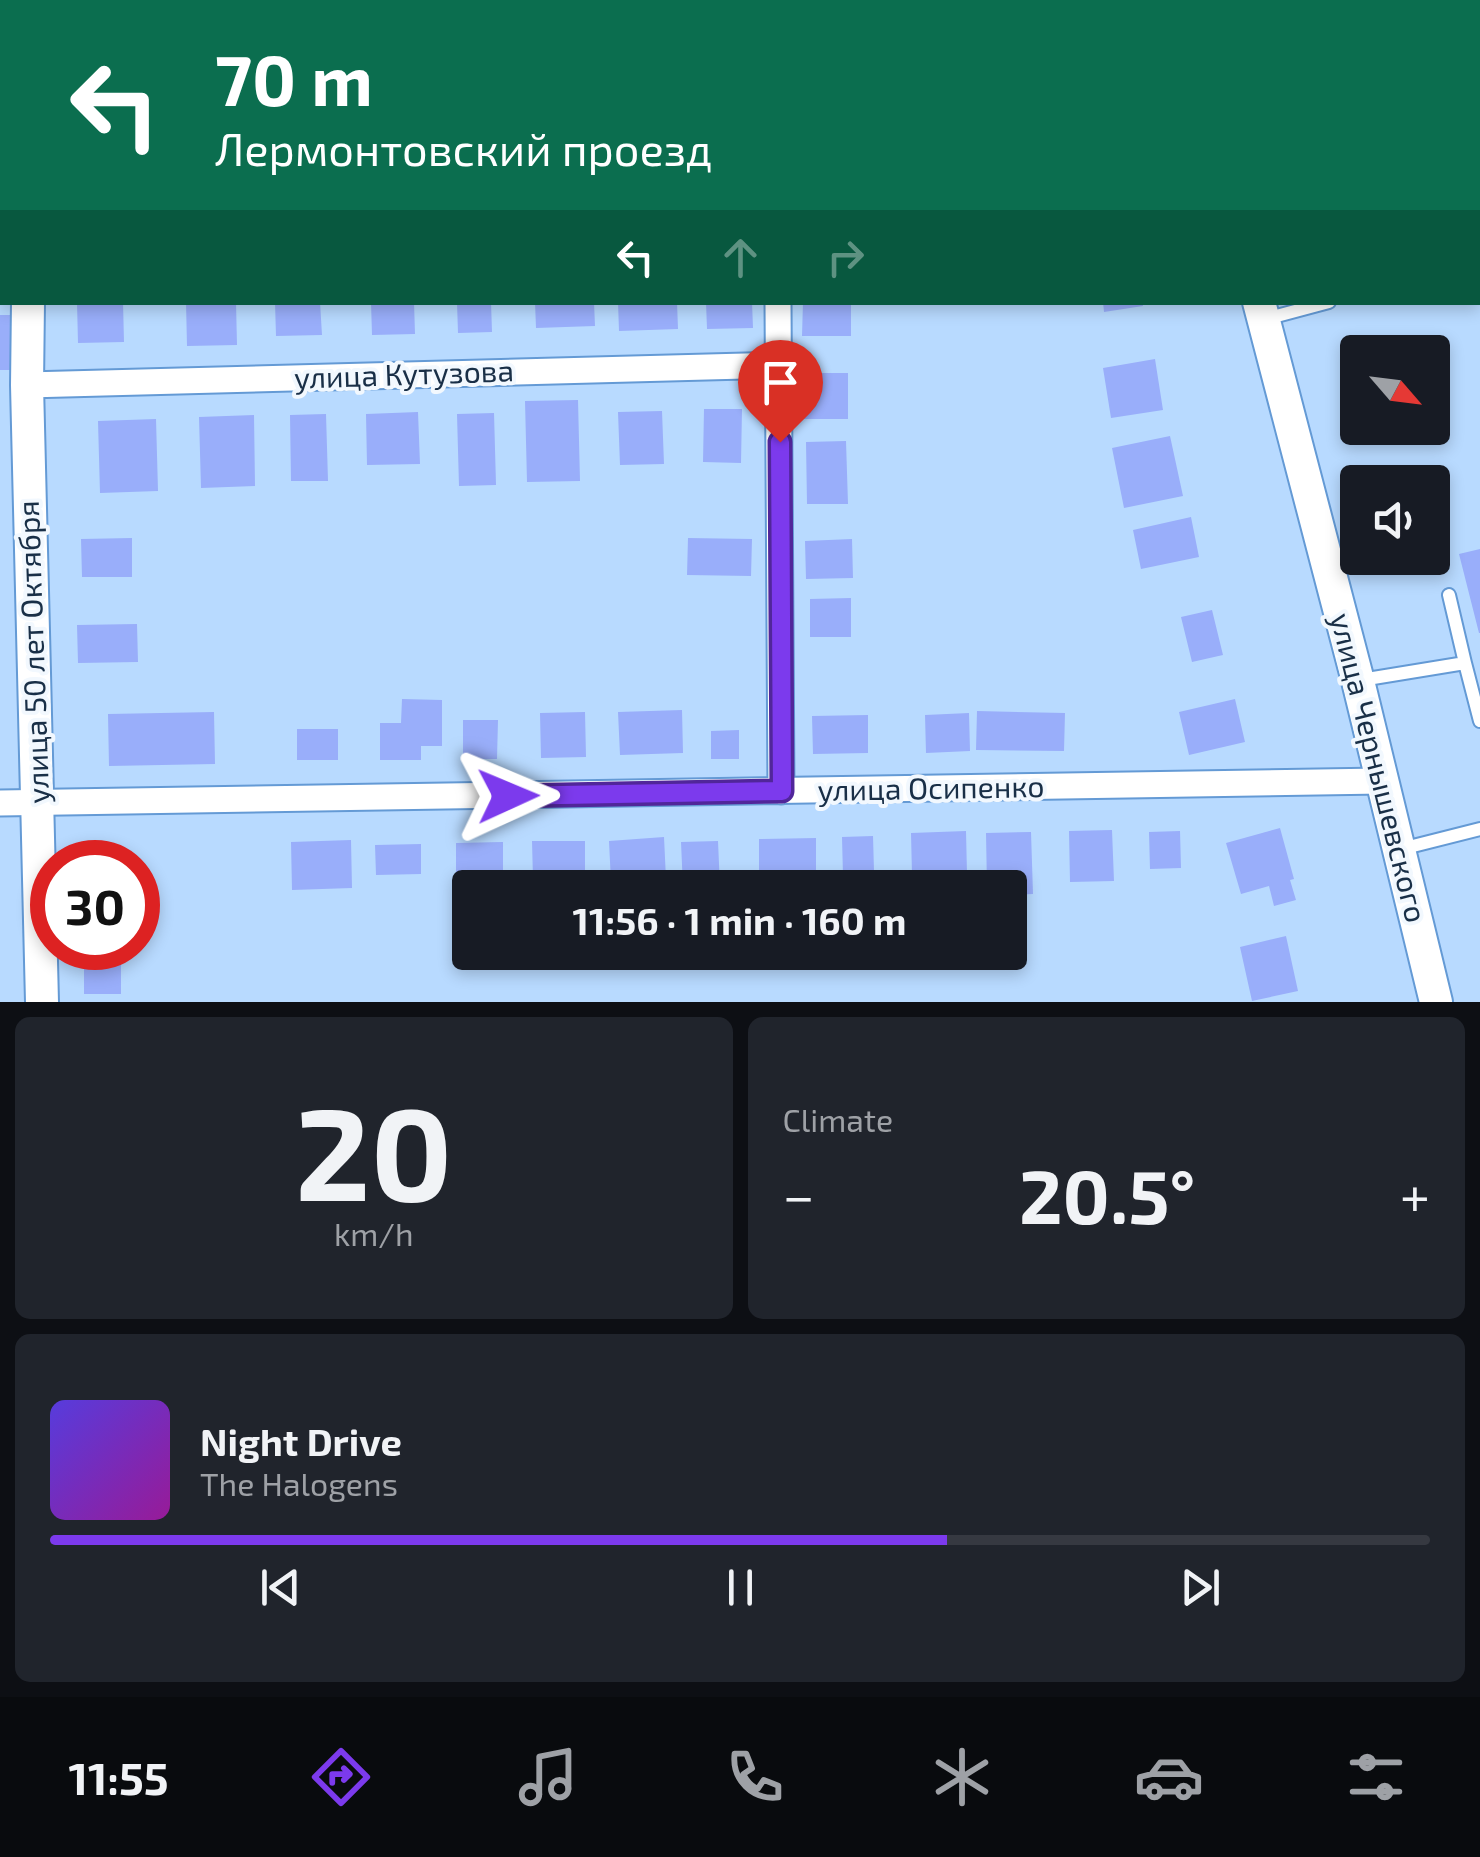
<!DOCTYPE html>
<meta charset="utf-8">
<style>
body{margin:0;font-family:"Exo 2",sans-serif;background:#20242c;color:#f1f3f6;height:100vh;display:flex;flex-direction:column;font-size:38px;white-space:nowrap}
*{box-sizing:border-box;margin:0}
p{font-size:32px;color:#9ea1a6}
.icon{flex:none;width:55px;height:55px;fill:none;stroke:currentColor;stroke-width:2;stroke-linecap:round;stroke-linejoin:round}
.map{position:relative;height:1002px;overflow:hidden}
.sheet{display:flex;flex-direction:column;gap:15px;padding:15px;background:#0d0f14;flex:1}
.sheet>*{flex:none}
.guide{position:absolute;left:0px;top:0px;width:1480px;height:305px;box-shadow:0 5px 15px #0003;background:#0b6e4f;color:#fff;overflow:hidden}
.needle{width:65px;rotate:118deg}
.fabs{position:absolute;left:1340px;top:335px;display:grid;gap:20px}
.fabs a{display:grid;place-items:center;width:110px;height:110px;border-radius:10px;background:#171b24;box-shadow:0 5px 15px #0003;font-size:50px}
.speed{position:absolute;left:30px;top:840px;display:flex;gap:20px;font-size:50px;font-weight:700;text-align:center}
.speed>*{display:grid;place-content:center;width:130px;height:130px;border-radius:50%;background:#171b24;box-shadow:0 5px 15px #0003;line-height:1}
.speed .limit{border:15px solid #d22;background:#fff;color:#111}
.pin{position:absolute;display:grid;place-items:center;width:85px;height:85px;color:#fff;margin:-102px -42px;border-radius:50% 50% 50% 0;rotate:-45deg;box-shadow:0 0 10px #0007}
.pin .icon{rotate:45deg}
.me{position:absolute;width:110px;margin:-55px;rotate:89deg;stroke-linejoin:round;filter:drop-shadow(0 0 8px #0008)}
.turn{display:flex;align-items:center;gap:35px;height:210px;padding:0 50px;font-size:45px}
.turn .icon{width:130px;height:130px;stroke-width:2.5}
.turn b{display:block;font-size:70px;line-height:85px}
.lanes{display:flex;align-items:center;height:95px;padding:0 50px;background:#0003;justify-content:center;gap:50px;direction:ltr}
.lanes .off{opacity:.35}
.big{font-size:75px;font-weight:700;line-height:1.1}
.sheet .card{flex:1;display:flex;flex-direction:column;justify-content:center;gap:15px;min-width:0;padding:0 35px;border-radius:15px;background:#20242c}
.sheet .dial{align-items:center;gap:0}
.dial b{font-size:130px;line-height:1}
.song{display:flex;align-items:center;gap:30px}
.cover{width:120px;height:120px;border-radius:15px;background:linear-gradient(135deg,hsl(250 70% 55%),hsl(300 70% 35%))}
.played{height:10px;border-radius:5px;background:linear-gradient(90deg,#7c3aed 65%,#363941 65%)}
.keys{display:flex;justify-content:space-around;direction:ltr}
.heat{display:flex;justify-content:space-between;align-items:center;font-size:55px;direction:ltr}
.sheet .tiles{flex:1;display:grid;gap:15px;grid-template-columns:1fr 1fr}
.card:last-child{grid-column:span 2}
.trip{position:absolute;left:452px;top:870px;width:575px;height:100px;border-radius:10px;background:#171b24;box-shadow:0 5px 15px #0003;font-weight:700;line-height:100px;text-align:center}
.tab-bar{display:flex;height:160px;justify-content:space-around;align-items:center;background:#090b0e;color:#9ea1a6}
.tab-bar .icon{width:70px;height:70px}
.tab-bar .active{color:#7c3aed}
.tab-bar b{font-size:45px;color:#f1f3f6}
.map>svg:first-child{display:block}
</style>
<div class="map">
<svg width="1480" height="1002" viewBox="0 0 1480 1002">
<rect width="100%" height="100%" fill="#b8daff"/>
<path fill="#99aefa" d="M77 302H123L124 342 78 343Z
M186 302H236L237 345 187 346Z
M275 302H320L322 335 276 336Z
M371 302H414L415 334 372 335Z
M457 302H491L492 332 458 333Z
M535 302H594L595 326 536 328Z
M618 302H677L678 329 619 331Z
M706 302H752L753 328 707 329Z
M803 302H851V336H802Z
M1103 302H1142L1143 306 1104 312Z
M0 315H11L12 370H0Z
M1155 359 1163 410 1111 418 1103 368Z
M805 373H848V419H804Z
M578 400 580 481 527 482 525 401Z
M704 409H742L741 463 703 462Z
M662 411 664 464 620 465 618 412Z
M418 412 420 464 367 465 366 414Z
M494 413 496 485 459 486 457 414Z
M326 414 328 481H291L290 415Z
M254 415 255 486 201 488 199 417Z
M156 419 158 491 100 493 98 421Z
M1170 436 1183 496 1124 508 1112 448Z
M846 441 848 504H807L806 442Z
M1191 517 1199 557 1141 569 1133 530Z
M132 538V577H82L81 539Z
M688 538 752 539 751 576 687 575Z
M852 539 853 578 806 579 805 541Z
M1480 549V633H1479L1459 554Z
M851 598V637H810V599Z
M1212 610 1223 655 1192 662 1181 617Z
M137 624 138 662 78 663 77 625Z
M402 699 442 700V746H421V760H380V723H401Z
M1235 699 1245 742 1189 755 1179 712Z
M682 710 683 753 620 755 618 712Z
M977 711 1065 713 1064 751 976 750Z
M214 712 215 764 109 766 108 714Z
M585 712 586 757 541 758 540 713Z
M969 713 970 751 926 753 925 715Z
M868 715V753L813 754 812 716Z
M463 720H498L497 759H463Z
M297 729H338V760H297Z
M739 730V759H711V731Z
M1280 828 1294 879 1290 880 1296 900 1274 906 1269 886 1241 894 1226 843Z
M1112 830 1114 881 1070 882 1069 831Z
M966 831 967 874 912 875 911 833Z
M1180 831 1181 868 1150 869 1149 832Z
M1031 832 1033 894 1010 895V888H987L986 833Z
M873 836 874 871 895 870V888H856V875L843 876 842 837Z
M664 837 666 879 611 882 609 841Z
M816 838V871L759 872V839Z
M351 840 352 888 292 890 291 842Z
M532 841H585V878L533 879Z
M718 841 720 887 683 888 681 842Z
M503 842V884H456V843Z
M421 844V874L376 875 375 845Z
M80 854H120V862H80Z
M1286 936 1298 991 1252 1001 1240 947Z
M84 950H121V994H84Z"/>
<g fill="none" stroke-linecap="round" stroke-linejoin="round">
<g stroke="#649ad5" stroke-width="16">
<path id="lane" d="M1478 264 1480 263
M1265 319 1329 302
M1449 595 1465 663
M1361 680 1465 663 1480 721
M1401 849 1480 829"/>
</g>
<g stroke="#649ad5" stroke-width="29">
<path id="street" d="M769 0V2
M778 302 781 791
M27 385 780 365
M0 803 1382 781"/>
</g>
<g stroke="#649ad5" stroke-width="36">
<path id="secondary" d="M1188 0V2
M33 2V0
M28 302 27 385 42 1002
M1259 302 1358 681 1436 1002"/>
</g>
<use href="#lane" stroke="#fff" stroke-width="12"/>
<use href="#street" stroke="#fff" stroke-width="25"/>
<use href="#secondary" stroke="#fff" stroke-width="32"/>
</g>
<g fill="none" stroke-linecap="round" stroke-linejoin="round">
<g stroke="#51269a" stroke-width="25">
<path id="route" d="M508 796 782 791 780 442"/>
</g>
<use href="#route" stroke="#7c3aed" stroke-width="18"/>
</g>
<g text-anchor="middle" stroke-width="8" stroke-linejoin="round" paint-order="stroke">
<g font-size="30" fill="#192f47" stroke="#f2f8fe">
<text transform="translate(404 375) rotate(-2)" y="10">улица Кутузова</text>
<text transform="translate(34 652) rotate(-92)" y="10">улица 50 лет Октября</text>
<text transform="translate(1378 768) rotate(76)" y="10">улица Чернышевского</text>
<text transform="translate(931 789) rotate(-1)" y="10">улица Осипенко</text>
</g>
</g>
</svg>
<div class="fabs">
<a><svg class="needle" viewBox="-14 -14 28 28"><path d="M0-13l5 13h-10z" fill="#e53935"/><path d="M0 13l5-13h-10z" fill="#9ea1a6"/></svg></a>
<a><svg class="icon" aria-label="sound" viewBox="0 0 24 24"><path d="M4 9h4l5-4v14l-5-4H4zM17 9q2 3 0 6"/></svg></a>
</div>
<div class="speed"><div class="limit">30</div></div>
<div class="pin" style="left:780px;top:442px;background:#d93025"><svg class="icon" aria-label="arrive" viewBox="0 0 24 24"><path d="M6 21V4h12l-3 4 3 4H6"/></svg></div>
<svg class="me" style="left:508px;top:796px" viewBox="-20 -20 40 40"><path d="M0-17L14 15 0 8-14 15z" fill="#7c3aed" stroke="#fff" stroke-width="4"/></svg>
<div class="trip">11:56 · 1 min · 160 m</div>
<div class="guide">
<div class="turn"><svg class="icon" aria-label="left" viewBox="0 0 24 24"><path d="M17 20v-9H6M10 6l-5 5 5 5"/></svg><div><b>70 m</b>Лермонтовский проезд</div></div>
<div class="lanes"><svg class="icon" aria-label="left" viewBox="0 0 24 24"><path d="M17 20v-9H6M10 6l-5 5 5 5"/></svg><svg class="icon off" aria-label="ahead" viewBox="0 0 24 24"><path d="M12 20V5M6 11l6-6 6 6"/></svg><svg class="icon off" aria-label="right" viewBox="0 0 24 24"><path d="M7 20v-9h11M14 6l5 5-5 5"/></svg></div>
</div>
</div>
<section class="sheet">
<div class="tiles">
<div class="card dial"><b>20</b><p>km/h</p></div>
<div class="card"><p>Climate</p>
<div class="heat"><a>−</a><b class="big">20.5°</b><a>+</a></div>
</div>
<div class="card">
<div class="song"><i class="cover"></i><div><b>Night Drive</b><p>The Halogens</p></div></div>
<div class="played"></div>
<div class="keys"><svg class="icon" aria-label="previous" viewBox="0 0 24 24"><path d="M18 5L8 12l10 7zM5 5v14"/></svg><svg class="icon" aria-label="pause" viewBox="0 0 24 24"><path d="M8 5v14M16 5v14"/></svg><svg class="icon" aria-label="next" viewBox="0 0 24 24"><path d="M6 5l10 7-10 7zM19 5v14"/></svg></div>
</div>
</div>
</section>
<nav class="tab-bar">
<b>11:55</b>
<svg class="icon active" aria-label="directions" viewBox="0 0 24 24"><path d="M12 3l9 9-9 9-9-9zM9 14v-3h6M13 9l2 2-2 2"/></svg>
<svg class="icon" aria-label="music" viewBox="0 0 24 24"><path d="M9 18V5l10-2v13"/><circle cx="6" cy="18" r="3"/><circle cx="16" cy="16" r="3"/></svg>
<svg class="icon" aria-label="phone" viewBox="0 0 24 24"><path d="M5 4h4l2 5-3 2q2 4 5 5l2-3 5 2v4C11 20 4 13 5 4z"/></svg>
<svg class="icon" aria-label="climate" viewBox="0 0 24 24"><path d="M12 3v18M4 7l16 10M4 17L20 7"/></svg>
<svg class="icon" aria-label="car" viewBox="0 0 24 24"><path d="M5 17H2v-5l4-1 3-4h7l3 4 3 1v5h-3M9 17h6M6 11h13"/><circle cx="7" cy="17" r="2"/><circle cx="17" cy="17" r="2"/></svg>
<svg class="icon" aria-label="filters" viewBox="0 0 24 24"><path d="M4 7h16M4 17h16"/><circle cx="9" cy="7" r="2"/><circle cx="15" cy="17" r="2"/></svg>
</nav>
